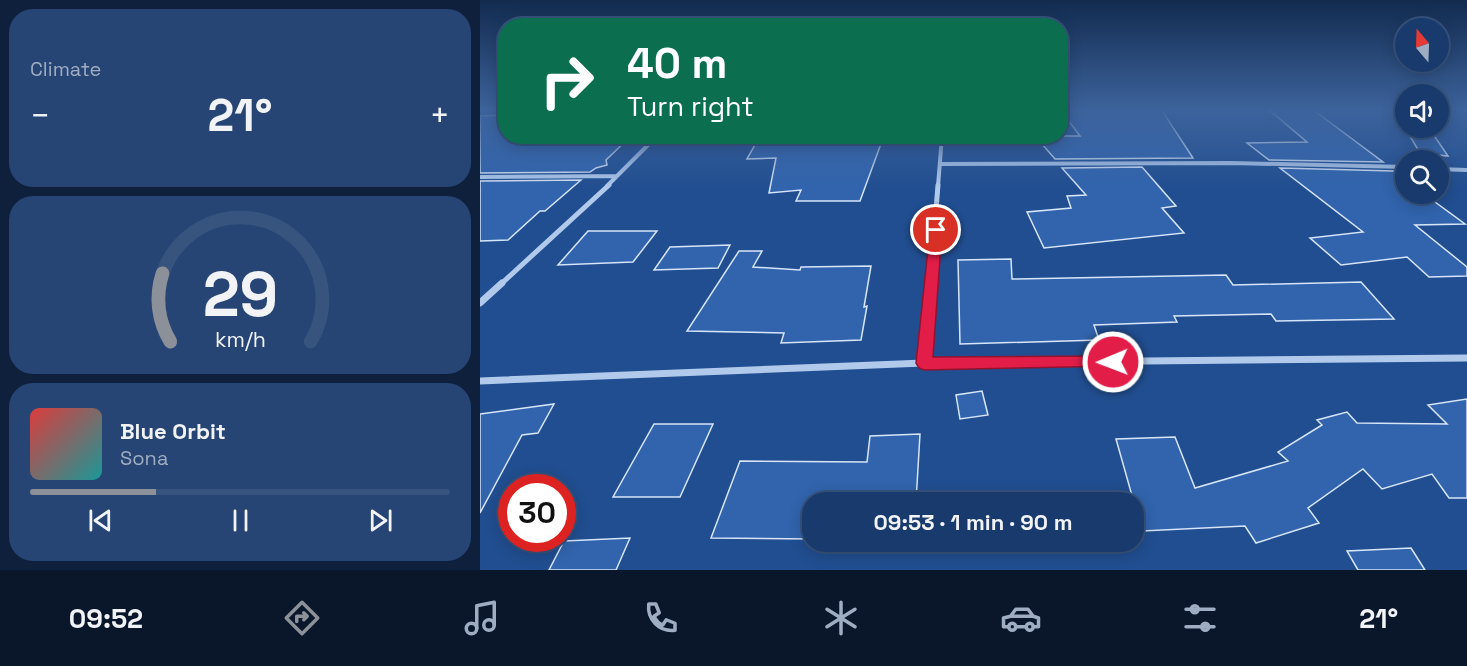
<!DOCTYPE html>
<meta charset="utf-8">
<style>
body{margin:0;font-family:"Space Grotesk",sans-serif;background:#264574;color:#f1f3f6;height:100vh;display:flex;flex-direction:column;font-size:22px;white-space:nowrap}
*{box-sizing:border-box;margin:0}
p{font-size:20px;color:#9fadc2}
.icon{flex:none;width:33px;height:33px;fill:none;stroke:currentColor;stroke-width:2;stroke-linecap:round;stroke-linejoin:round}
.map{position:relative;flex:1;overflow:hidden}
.side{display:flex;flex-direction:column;gap:9px;padding:9px;background:#0e203b;width:480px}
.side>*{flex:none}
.guide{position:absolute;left:18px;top:18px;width:570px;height:126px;border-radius:24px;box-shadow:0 3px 15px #0003,0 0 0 2px #37547f;background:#0b6e4f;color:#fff;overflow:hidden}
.needle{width:39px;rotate:341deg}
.controls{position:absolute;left:915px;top:18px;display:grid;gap:12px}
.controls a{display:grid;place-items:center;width:54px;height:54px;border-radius:50%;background:#193a6c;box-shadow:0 3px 15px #0003,0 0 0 2px #37547f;font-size:30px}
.speed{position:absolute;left:18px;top:474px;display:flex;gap:12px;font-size:30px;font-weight:700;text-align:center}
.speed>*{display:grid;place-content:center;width:78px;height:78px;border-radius:50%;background:#193a6c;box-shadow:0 3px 15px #0003,0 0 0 2px #37547f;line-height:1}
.speed .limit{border:9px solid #d22;background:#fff;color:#111}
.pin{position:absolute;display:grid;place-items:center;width:51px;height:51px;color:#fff;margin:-26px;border:3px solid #fff;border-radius:50%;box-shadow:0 2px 6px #0007}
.me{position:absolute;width:66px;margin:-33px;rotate:269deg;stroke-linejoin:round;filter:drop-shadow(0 0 4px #0008)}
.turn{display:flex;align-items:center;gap:21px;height:126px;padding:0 30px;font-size:27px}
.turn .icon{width:78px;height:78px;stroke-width:2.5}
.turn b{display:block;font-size:42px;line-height:51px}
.big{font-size:45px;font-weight:800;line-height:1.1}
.side .widget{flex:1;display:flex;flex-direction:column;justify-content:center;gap:9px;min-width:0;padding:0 21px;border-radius:24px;background:#264574}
.side .dial{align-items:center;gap:0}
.dial svg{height:156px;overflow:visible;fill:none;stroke:#37547f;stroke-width:7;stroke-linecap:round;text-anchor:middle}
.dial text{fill:#f1f3f6;stroke:none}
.song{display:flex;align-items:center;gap:18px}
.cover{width:72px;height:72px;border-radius:9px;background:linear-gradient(135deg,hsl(0 70% 55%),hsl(180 70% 35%))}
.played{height:6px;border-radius:3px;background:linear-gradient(90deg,#8c9099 30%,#37547f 30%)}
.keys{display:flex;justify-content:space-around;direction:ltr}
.heat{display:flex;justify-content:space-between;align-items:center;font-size:33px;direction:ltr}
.trip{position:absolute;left:322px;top:492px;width:342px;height:60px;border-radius:24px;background:#193a6c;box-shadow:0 3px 15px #0003,0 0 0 2px #37547f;font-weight:800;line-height:60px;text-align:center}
.tab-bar{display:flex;height:96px;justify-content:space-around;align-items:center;background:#0a172b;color:#9fadc2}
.tab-bar .icon{width:42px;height:42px}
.tab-bar .selected{color:#8c9099}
.tab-bar b{font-size:27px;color:#f1f3f6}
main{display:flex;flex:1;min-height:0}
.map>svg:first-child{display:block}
</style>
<main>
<section class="side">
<div class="widget"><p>Climate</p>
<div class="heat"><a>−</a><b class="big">21°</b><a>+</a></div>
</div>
<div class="widget dial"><svg viewBox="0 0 100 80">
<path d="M14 69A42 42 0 1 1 86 69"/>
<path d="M14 69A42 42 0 0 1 10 34" stroke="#8c9099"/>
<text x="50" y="56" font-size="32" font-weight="700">29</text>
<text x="50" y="72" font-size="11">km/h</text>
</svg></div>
<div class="widget">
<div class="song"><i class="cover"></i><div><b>Blue Orbit</b><p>Sona</p></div></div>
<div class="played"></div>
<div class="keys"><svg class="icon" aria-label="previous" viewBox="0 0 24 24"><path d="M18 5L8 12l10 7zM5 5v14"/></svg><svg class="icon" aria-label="pause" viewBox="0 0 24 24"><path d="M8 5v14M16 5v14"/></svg><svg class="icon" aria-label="next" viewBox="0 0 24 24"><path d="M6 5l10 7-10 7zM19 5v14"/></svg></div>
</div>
</section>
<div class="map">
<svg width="987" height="570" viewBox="0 0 987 570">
<rect width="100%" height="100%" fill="#214e90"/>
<path fill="#3164ad" stroke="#d7e5f9" stroke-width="1.5" d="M580 109H681L713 158 575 159 555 136H600Z
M788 109H832L903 162 789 160 767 143 827 142Z
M26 115V136H151L126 160 127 165 116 168 110 172 0 173V116Z
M925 128 951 131 968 156 940 153Z
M280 136H345L343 141H402L380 201H316L321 190 289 193 296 158 267 159Z
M662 167 696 206 682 208 704 233 564 248 547 212 591 208 587 196 606 195 582 168Z
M800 168 914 171 926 179V194H944L985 224 935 225 987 267V276L949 277 927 257 861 265 830 238 883 232Z
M101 180 65 211H60L28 240 0 241V181Z
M108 231H177L153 262 78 265Z
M250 245 238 268 174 270 190 247Z
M259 251H282L273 267 320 270 321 267 391 266 384 307 387 306 381 340 301 343 304 333 207 331Z
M531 259 532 279 746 275 753 285 881 282 914 319 796 321 791 314 694 316 697 322 614 325 619 340 480 344 478 260Z
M502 391 508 415 480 419 476 395Z
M987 399V498H969L952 474 902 489 883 469 828 508 839 523 776 543 765 526 662 531 636 439 695 437 715 488 808 461 798 452 842 425 837 420 867 412 877 423 967 424 948 405Z
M74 404 58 433 42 435 0 513V414Z
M174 424H233L200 497H133Z
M440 434 436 502H333V539L231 538 260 461 387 462 390 436Z
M150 538 136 570H69L84 541Z
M931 548 945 570H878L867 551Z"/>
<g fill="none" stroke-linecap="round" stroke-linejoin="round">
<path stroke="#b1caec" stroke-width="4" d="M461 164 752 163 926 167
M958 169 987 170
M0 177 137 176
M127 186 177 136
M458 186 462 136"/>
<path stroke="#b1caec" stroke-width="5" d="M21 284 129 185
M450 284 458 185"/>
<path stroke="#b1caec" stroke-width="7" d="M0 303 22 283
M444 363 450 283
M0 381 444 363 987 358"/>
</g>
<linearGradient id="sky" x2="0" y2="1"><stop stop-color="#122b4f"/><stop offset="0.58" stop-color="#3d639c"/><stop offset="1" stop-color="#3d639c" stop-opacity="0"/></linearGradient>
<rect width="987" height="189" fill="url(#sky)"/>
<path fill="#e11d48" stroke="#92132f" stroke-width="1.5" d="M456 227 462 230 453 357 633 356 639 357 641 362 639 366 444 370 439 368 436 363 450 230Z"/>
</svg>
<div class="controls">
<a><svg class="needle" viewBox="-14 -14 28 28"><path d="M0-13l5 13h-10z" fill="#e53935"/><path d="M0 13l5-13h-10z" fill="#9fadc2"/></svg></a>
<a><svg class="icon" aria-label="sound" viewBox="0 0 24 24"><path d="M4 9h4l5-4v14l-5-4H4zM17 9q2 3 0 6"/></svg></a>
<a><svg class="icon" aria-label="search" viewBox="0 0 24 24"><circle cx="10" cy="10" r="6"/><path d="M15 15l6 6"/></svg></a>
</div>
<div class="speed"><div class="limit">30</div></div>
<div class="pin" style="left:456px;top:230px;background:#d93025"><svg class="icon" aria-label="arrive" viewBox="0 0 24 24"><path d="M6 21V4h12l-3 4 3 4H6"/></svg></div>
<svg class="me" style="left:633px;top:362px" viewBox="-20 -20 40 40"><circle r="17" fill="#e11d48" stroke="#fff" stroke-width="3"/><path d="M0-11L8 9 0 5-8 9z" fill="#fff"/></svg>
<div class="trip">09:53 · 1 min · 90 m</div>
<div class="guide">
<div class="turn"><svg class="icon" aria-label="right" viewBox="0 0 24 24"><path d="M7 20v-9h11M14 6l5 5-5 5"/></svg><div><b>40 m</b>Turn right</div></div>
</div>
</div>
</main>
<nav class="tab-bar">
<b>09:52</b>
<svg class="icon selected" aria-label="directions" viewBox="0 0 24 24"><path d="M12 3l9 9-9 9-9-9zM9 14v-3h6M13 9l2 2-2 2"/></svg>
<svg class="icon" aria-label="music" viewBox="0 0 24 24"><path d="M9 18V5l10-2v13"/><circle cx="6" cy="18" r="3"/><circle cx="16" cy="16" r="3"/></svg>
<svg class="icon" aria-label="phone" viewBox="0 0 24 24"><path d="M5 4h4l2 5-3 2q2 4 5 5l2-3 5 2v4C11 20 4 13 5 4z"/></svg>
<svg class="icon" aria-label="climate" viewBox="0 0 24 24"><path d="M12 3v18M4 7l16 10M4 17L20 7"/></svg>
<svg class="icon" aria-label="car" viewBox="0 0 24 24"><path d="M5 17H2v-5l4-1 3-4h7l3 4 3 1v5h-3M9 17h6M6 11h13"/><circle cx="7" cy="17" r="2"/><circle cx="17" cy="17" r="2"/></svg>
<svg class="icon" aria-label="filters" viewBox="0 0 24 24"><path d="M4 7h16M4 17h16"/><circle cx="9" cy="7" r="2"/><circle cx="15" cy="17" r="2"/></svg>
<b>21°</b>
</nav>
